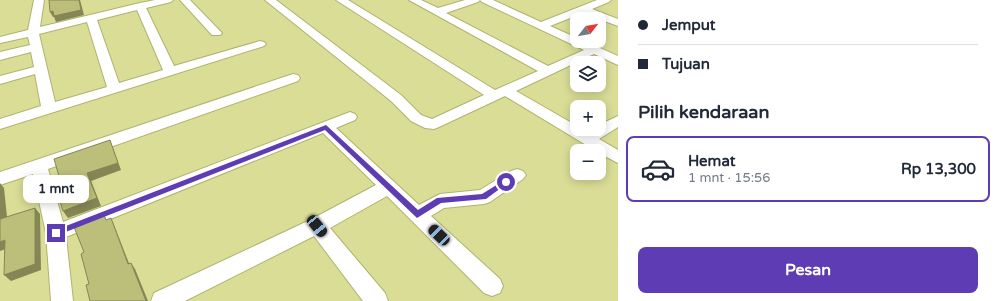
<!DOCTYPE html>
<html lang="id">
<head>
<meta charset="utf-8">
<style>
  :root { --surface:#fff; --page:#f2f2f3; --text:#1f2937; --muted:#747a83; --line:#e0e1e3; --accent:#5e3cb4 }
  body { margin:0; font-family:"Varela Round",sans-serif; background:var(--page); color:var(--text); height:100vh; display:flex; flex-direction:column; font-size:15px; white-space:nowrap }
  * { box-sizing:border-box; margin:0 }
  p { font-size:13px; color:var(--muted) }
  .icon { flex:none; width:22px; height:22px; fill:none; stroke:currentColor; stroke-width:2; stroke-linecap:round; stroke-linejoin:round }
  .map { position:relative; flex:1; overflow:hidden }
  .drawer { display:flex; flex-direction:column; background:var(--surface); width:380px }
  .drawer>* { flex:none }
  .guide { display:grid; align-content:center; height:88px; padding:0 20px; background:var(--surface) }
  .needle { width:26px; rotate:59deg }
  .fabs { position:absolute; left:570px; top:12px; display:grid; gap:8px }
  .fabs a { display:grid; place-items:center; width:36px; height:36px; border-radius:8px; background:var(--surface); box-shadow:0 2px 10px #0003; font-size:20px }
  .end { position:absolute; width:18px; height:18px; margin:-9px; border:5px solid #5e3cb4; background:#fff; box-shadow:0 0 0 2px #fff }
  .from { border-radius:50% }
  .bubble { position:absolute; height:28px; border-radius:8px; background:var(--surface); box-shadow:0 2px 10px #0003; font-size:13px; font-weight:700; line-height:28px; text-align:center }
  .car { position:absolute; width:12px; height:24px; margin:-12px -6px; border-radius:5px; box-shadow:0 0 3px 1px #0007; background:linear-gradient(#222 24%,#8ab4d8 0 40%,#222 0 76%,#8ab4d8 0 86%,#222 0) }
  .guide b { display:flex; align-items:center; gap:14px; height:38px; font-size:15px }
  .guide b+b { border-top:1px solid var(--line) }
  .guide i { width:10px; height:10px; background:var(--text) }
  ul { padding:0; list-style:none }
  li { display:flex; align-items:center; gap:12px; height:66px; margin:0 8px 6px; padding:0 12px; border:2px solid var(--line); border-radius:8px }
  li div { flex:1 }
  li b { display:block; font-size:15px }
  li em { font-style:normal; font-weight:700 }
  li.current { border-color:var(--accent) }
  li>.icon { width:36px; height:36px; stroke-width:1.5 }
  h2 { padding:0 20px; font-size:18px; line-height:48px }
  .cta { display:flex; gap:8px; margin-top:auto; padding:8px 20px }
  .cta a { flex:1; height:46px; border-radius:8px; background:var(--accent); color:#fff; font-size:16px; font-weight:700; line-height:46px; text-align:center }
  main { display:flex; flex:1; min-height:0 }
  .map>svg:first-child { display:block }
</style>
</head>
<body>
<main>
<div class="map">
<svg width="618" height="301" viewBox="0 0 618 301">
  <rect width="100%" height="100%" fill="#d9dd96"/>
  <g fill="none" stroke-linecap="round" stroke-linejoin="round">
    <defs>
      <g id="minor">
        <path d="M 34,0 L 44,0 L 40,27 L 140,3 L 155,0 L 173,0 L 171,2 L 146,8 L 174,66 L 260,41 L 264,42 L 266,44 L 264,46 L 0,129 L 0,119 L 41,106 L 35,74 L 0,84 L 0,76 L 34,67 L 31,52 L 0,60 L 0,52 L 30,45 L 28,37 L 0,43 L 0,37 L 28,30 ZM 137,10 L 163,70 L 119,83 L 97,20 ZM 87,22 L 107,87 L 55,102 L 39,34 Z"/>
        <polygon points="180,0 190,0 220,31 222,33 220,35 212,35"/>
        <polygon points="265,0 276,0 401,95 421,115 432,119 484,95 336,0 348,0 495,90 538,71 409,0 421,0 438,8 465,0 480,0 478,2 446,13 548,66 584,50 482,2 480,0 493,0 541,22 597,0 611,0 609,2 592,9 618,19 618,26 583,13 550,26 577,38 577,41 584,41 618,56 618,65 594,54 516,91 577,126 577,129 582,129 587,132 593,129 599,129 599,125 618,116 618,127 599,139 618,150 618,163 599,153 599,151 596,151 505,96 439,127 434,129 425,128 411,121 391,101"/>
        <polygon points="293,74 298,75 300,78 298,81 48,169 63,222 350,112 355,114 357,117 355,120 336,128 419,205 440,194 480,190 511,171 517,169 523,171 526,175 523,179 490,202 484,204 444,208 431,216 500,279 503,286 500,293 492,296 484,293 387,196 330,228 385,293 388,301 363,301 314,236 185,301 151,301 154,293 310,220 376,185 323,133 66,237 73,301 51,301 46,233 33,174 0,185 0,172"/>
      </g>
    </defs>
    <use href="#minor" stroke="#b0b36d" stroke-width="2"/>
    <use href="#minor" fill="#fff" fill-rule="evenodd"/>
  </g>
  <g fill="#848655">
    <polygon points="79,0 80,0 84,15 56,22 54,17 53,17 50,12 53,11"/>
    <polygon points="110,140 121,170 91,181 101,206 68,218 63,211 87,173"/>
    <polygon points="0,183 4,188 7,217 0,220"/>
    <polygon points="35,208 40,214 41,270 11,281 4,275"/>
    <polygon points="111,218 114,225 132,271 128,264"/>
    <polygon points="5,240 11,247 0,251 0,242"/>
    <polygon points="131,263 135,269 148,301 146,301"/>
  </g>
  <g fill="#bcbf79" stroke="#848655">
    <polygon points="49,0 79,0 81,10 54,16 53,11 50,12"/>
    <polygon points="110,140 118,163 87,173 97,198 63,211 57,192 63,190 54,159"/>
    <polygon points="35,208 35,264 4,275 5,240 0,242 0,219"/>
    <polygon points="104,215 106,220 111,218 128,264 131,263 146,301 90,301 86,285 89,284 81,254 84,252 74,227"/>
  </g>
  <polygon fill="#5e3cb4" points="326,125 418,210 437,198 482,194 503,181 508,181 509,182 486,199 441,203 417,218 325,130 58,235 53,235 52,233 53,231"/>
</svg>
<div class="fabs">
<a><svg class="needle" viewBox="-14 -14 28 28"><path d="M0-13l5 13h-10z" fill="#e53935"/><path d="M0 13l5-13h-10z" fill="#747a83"/></svg></a>
<a><svg class="icon" aria-label="layers" viewBox="0 0 24 24"><path d="M12 4l9 5-9 5-9-5zM3 14l9 5 9-5"/></svg></a>
<a>+</a>
<a>−</a>
</div>
<i class="end from" style="left:506px;top:182px"></i>
<i class="end" style="left:56px;top:233px"></i>
<div class="bubble" style="left:23px;top:175px;width:66px">1 mnt</div>
<i class="car" style="left:317px;top:226px;rotate:141deg"></i>
<i class="car" style="left:439px;top:235px;rotate:314deg"></i>
</div>
<section class="drawer">
<div class="guide">
<b><i class="from"></i>Jemput</b>
<b><i></i>Tujuan</b>
</div>
<h2>Pilih kendaraan</h2>
<ul>
<li class="current"><svg class="icon" aria-label="car" viewBox="0 0 24 24"><path d="M5 17H2v-5l4-1 3-4h7l3 4 3 1v5h-3M9 17h6M6 11h13"/><circle cx="7" cy="17" r="2"/><circle cx="17" cy="17" r="2"/></svg><div><b>Hemat</b><p>1 mnt · 15:56</p></div><em>Rp 13,300</em></li>
</ul>
<div class="cta"><a>Pesan</a></div>
</section>
</main>
</body>
</html>
